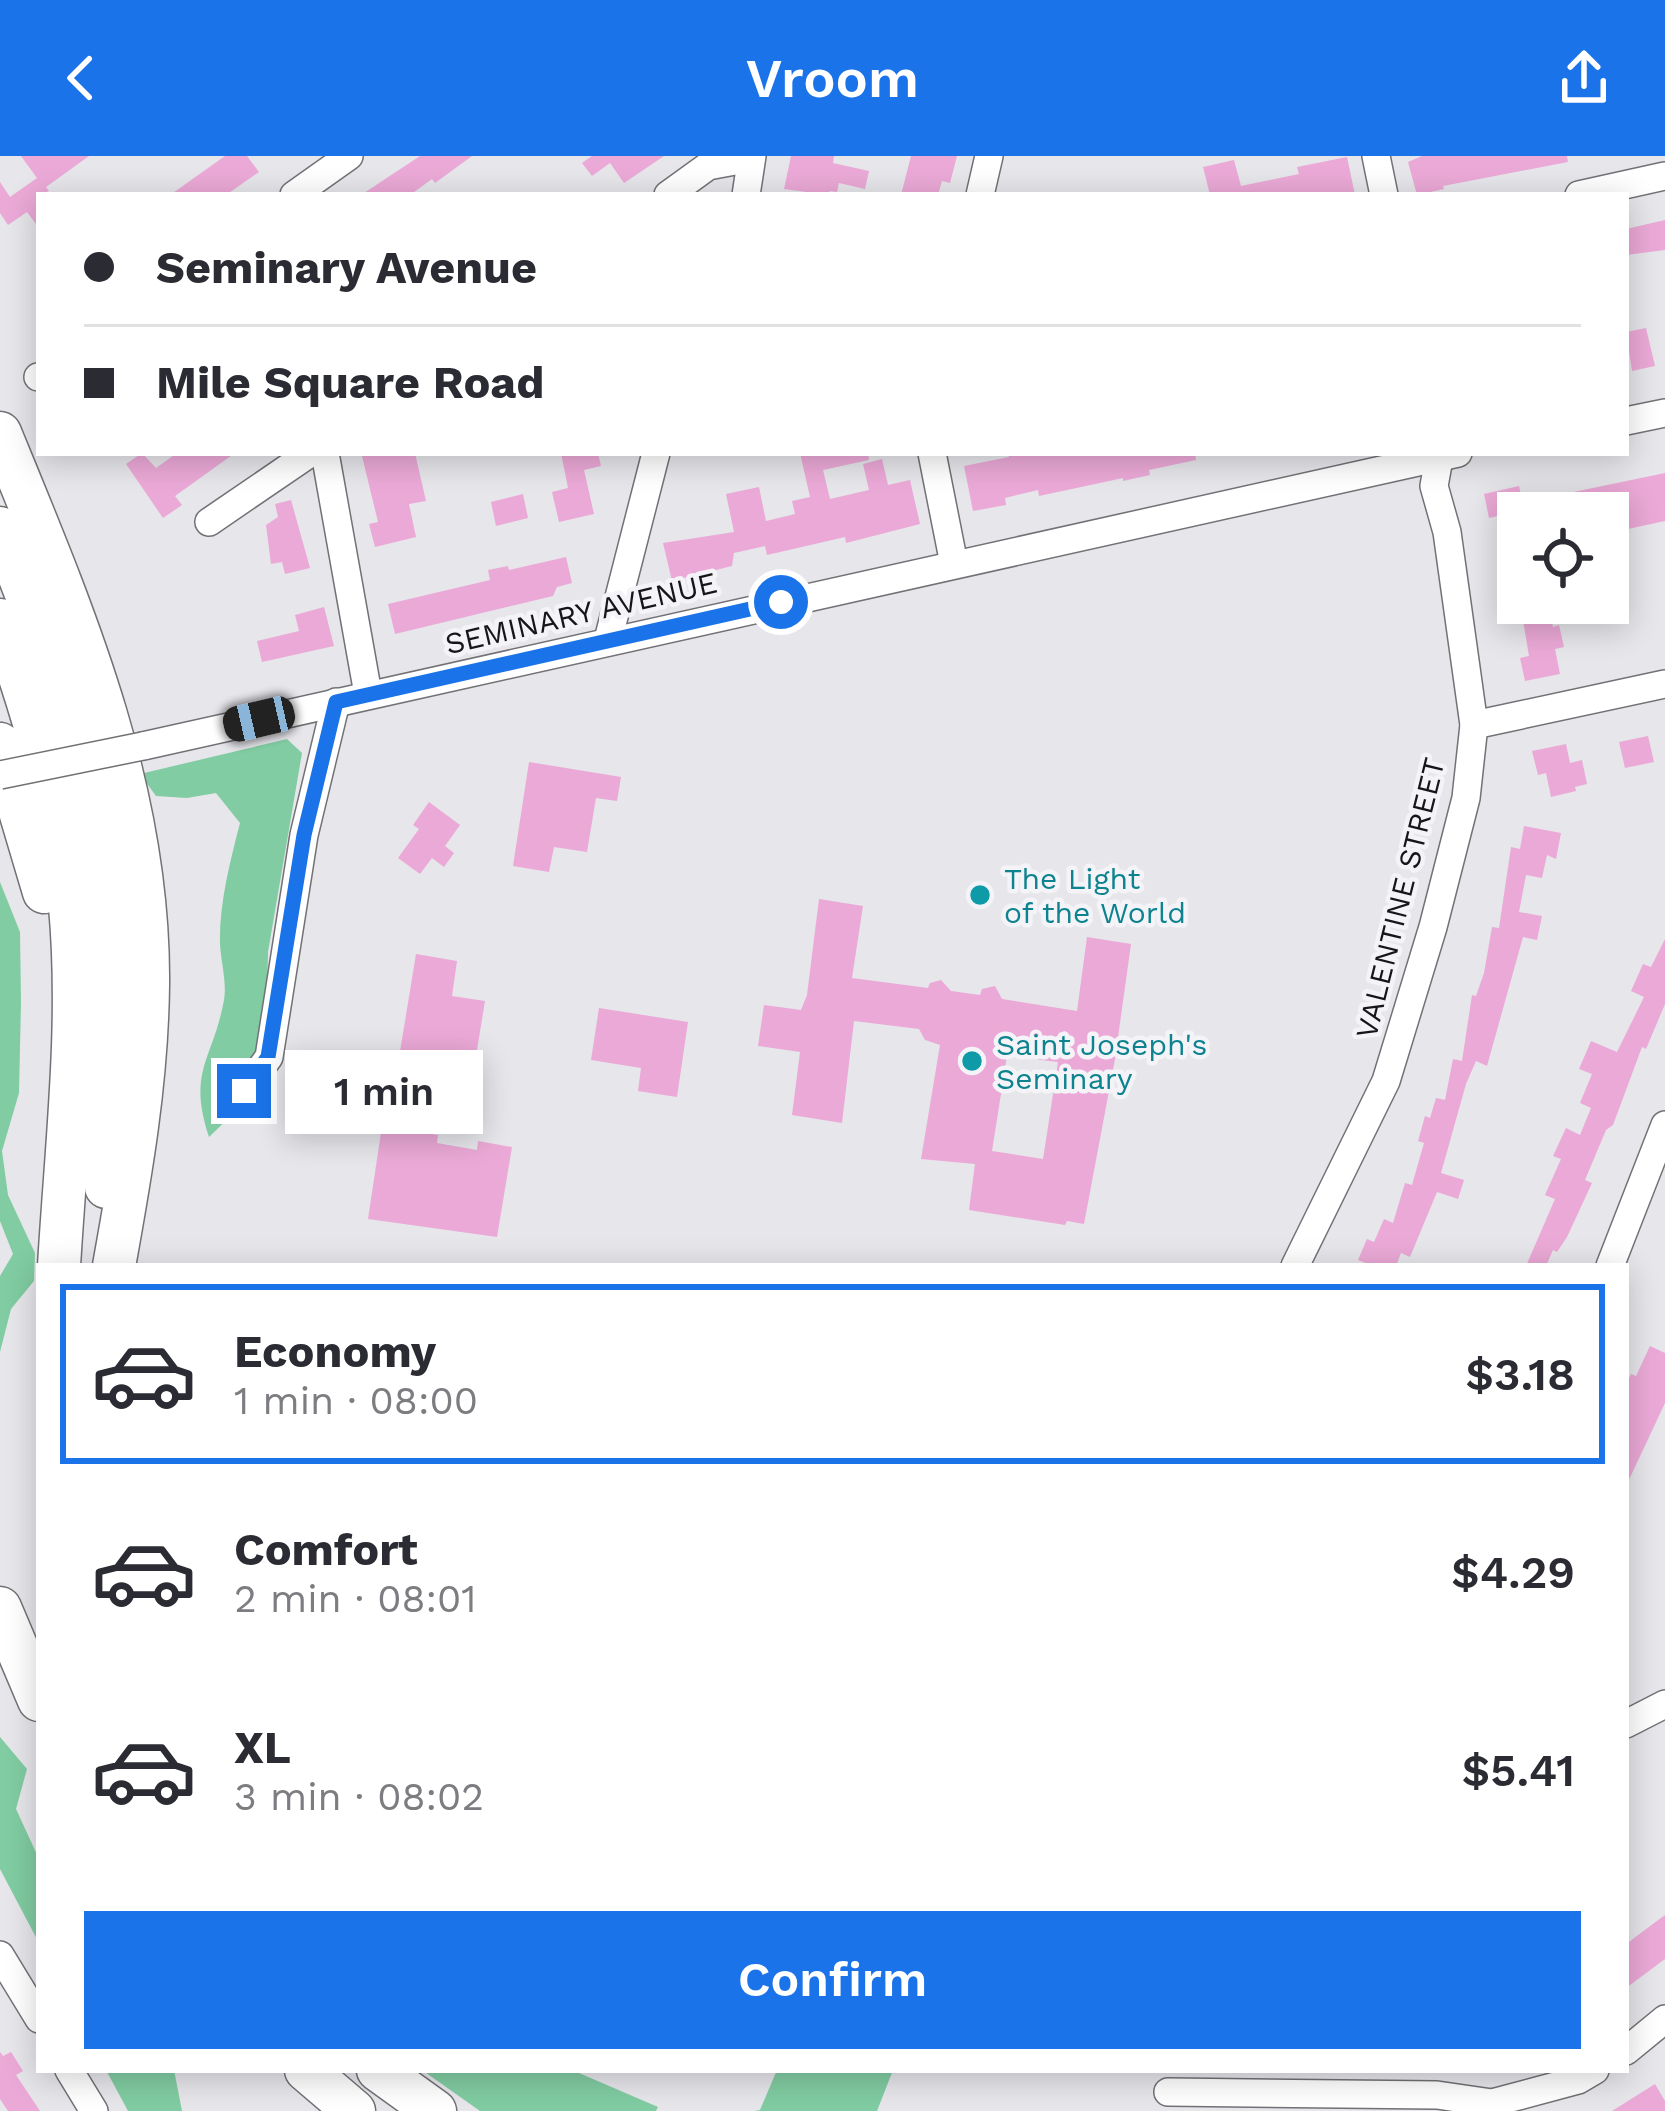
<!DOCTYPE html>
<html lang="en">
<head>
<meta charset="utf-8">
<style>
  :root { --surface:#fff; --page:#f2f2f3; --text:#2b2b33; --muted:#7c7c81; --line:#e1e1e2; --accent:#1a73e8 }
  body { margin:0; font-family:"Work Sans",sans-serif; background:var(--page); color:var(--text); height:100vh; display:flex; flex-direction:column; font-size:45px; white-space:nowrap }
  * { box-sizing:border-box; margin:0 }
  p { font-size:39px; color:var(--muted) }
  .icon { flex:none; width:66px; height:66px; fill:none; stroke:currentColor; stroke-width:2; stroke-linecap:round; stroke-linejoin:round }
  .map { position:relative; flex:1; overflow:hidden }
  .side { position:absolute; left:36px; top:1107px; width:1593px; height:810px; display:flex; flex-direction:column; background:var(--surface); border-radius:0px; box-shadow:0 6px 30px #0003 }
  .side>* { flex:none }
  .banner { position:absolute; left:36px; top:36px; width:1593px; height:264px; border-radius:0px; box-shadow:0 6px 30px #0003; display:grid; align-content:center; height:264px; padding:0 48px; background:var(--surface) }
  .buttons { position:absolute; left:1497px; top:336px; display:grid; gap:24px }
  .buttons a { display:grid; place-items:center; width:132px; height:132px; border-radius:0px; background:var(--surface); box-shadow:0 6px 30px #0003; font-size:60px }
  .end { position:absolute; width:54px; height:54px; margin:-27px; border:15px solid #1a73e8; background:#fff; box-shadow:0 0 0 6px #fff }
  .from { border-radius:50% }
  .bubble { position:absolute; height:84px; border-radius:0px; background:var(--surface); box-shadow:0 6px 30px #0003; font-size:39px; font-weight:600; line-height:84px; text-align:center }
  .car { position:absolute; width:36px; height:72px; margin:-36px -18px; border-radius:15px; box-shadow:0 0 9px 3px #0007; background:linear-gradient(#222 24%,#8ab4d8 0 40%,#222 0 76%,#8ab4d8 0 86%,#222 0) }
  .banner b { display:flex; align-items:center; gap:42px; height:114px; font-size:45px }
  .banner b+b { border-top:3px solid var(--line) }
  .banner i { width:30px; height:30px; background:var(--text) }
  ul { padding:21px 0 0; list-style:none }
  li { display:flex; align-items:center; gap:36px; height:180px; margin:0 24px 18px; padding:0 24px; border:6px solid transparent; border-radius:0px }
  li div { flex:1 }
  li b { display:block; font-size:45px }
  li em { font-style:normal; font-weight:600 }
  li.on { border-color:var(--accent) }
  li>.icon { width:108px; height:108px; stroke-width:1.5 }
  .action { display:flex; gap:24px; margin-top:auto; padding:24px 48px }
  .action a { flex:1; height:138px; border-radius:0px; background:var(--accent); color:#fff; font-size:48px; font-weight:600; line-height:138px; text-align:center }
  header { display:flex; justify-content:space-between; align-items:center; height:156px; padding:0 48px; background:var(--accent); color:#fff; font-size:54px; font-weight:600 }
  .map>svg:first-child { display:block }
</style>
</head>
<body>
<header><svg class="icon" aria-label="back" viewBox="0 0 24 24"><path d="M15 5l-7 7 7 7"/></svg>Vroom<svg class="icon" aria-label="share" viewBox="0 0 24 24"><path d="M12 15V3M7 8l5-5 5 5M5 13v7h14v-7"/></svg></header>
<div class="map">
<svg width="1665" height="1955" viewBox="0 0 1665 1955">
  <rect width="100%" height="100%" fill="#e6e6eb"/>
  <g fill="#81cca2">
    <path d="M 287,583 L 302,597 L 268,796 L 266,876 L 242,919 L 236,955 L 209,981 C 187,915 213,904 224,844 C 227,827 221,806 220,788 C 219,748 230,706 240,667 L 216,637 L 187,642 L 156,640 L 140,618 Z"/>
    <polygon points="0,726 20,776 21,846 19,937 2,995 8,1039 35,1097 34,1125 11,1153 0,1196 0,1120 13,1098 0,1065"/>
    <polygon points="0,1581 27,1613 16,1653 39,1703 39,1787 0,1713"/>
    <polygon points="106,1914 174,1914 182,1955 128,1955"/>
    <polygon points="422,1914 572,1914 658,1951 656,1955 480,1955"/>
    <polygon points="777,1914 893,1914 877,1955 755,1955 760,1954"/>
  </g>
  <g fill="#eba9d7" fill-rule="evenodd">
    <polygon points="21,0 89,0 46,31 49,35 39,39 39,72 27,56 8,69 0,57 0,26 10,41 37,22"/>
    <polygon points="225,0 247,0 259,16 226,39 170,39"/>
    <polygon points="420,0 472,0 435,27 432,23 410,39 361,39"/>
    <polygon points="592,0 664,0 624,27 610,7 592,20 582,7"/>
    <polygon points="791,0 834,0 833,7 869,15 865,33 839,27 837,36 830,35 829,39 784,33"/>
    <polygon points="911,0 957,0 950,27 942,25 938,39 901,39"/>
    <polygon points="1422,0 1567,0 1568,6 1443,30 1444,33 1417,39 1408,6"/>
    <polygon points="1347,1 1355,39 1210,39 1203,11 1234,4 1241,30 1299,18 1297,11"/>
    <polygon points="1665,64 1665,94 1626,99 1626,73"/>
    <polygon points="1646,172 1655,210 1632,215 1626,176"/>
    <polygon points="142,297 156,312 177,297 235,297 175,340 182,349 163,362 126,308"/>
    <polygon points="372,297 415,297 426,345 409,348 416,381 375,391 369,368 378,366 362,300"/>
    <polygon points="561,297 598,297 601,310 584,314 594,358 559,366 552,336 568,332"/>
    <polygon points="800,297 868,297 869,304 823,314 830,343 869,334 863,308 882,303 888,329 910,324 920,368 846,387 845,381 767,399 765,390 734,397 732,410 672,425 663,387 734,376 726,338 759,331 766,365 795,358 792,345 810,341"/>
    <polygon points="1008,297 1195,297 1196,304 1149,314 1150,319 1123,325 1123,322 1039,340 1038,334 1005,342 1006,349 973,355 964,310 1009,301"/>
    <polygon points="1665,317 1665,365 1614,376 1610,357 1563,357 1559,339"/>
    <polygon points="1519,330 1525,357 1518,357 1518,418 1512,419 1498,360 1489,362 1484,338"/>
    <polygon points="523,338 528,362 496,370 491,346"/>
    <polygon points="291,344 310,412 285,418 282,406 271,408 266,369 278,361 275,348"/>
    <polygon points="566,401 572,427 557,431 553,440 395,478 388,448 490,424 488,414 508,410 509,414"/>
    <polygon points="1520,447 1548,447 1553,471 1559,469 1564,491 1555,493 1560,518 1525,525 1520,502 1529,500"/>
    <polygon points="324,451 334,490 262,506 257,485 299,475 295,459"/>
    <polygon points="1648,580 1654,606 1625,612 1619,586"/>
    <polygon points="1566,588 1570,607 1582,604 1587,628 1575,631 1576,635 1551,641 1546,617 1538,619 1532,595"/>
    <polygon points="529,606 621,621 617,645 596,642 587,696 554,691 549,716 513,710"/>
    <polygon points="429,646 460,669 445,690 454,697 444,711 432,702 420,718 398,702 419,673 413,669"/>
    <polygon points="1524,670 1561,677 1556,703 1547,699 1542,722 1526,719 1519,756 1542,760 1537,784 1523,781 1487,910 1476,905 1466,928 1441,1017 1464,1024 1458,1043 1437,1036 1410,1101 1401,1097 1396,1110 1373,1110 1358,1104 1367,1083 1374,1086 1384,1063 1393,1067 1405,1027 1412,1029 1424,987 1418,985 1425,960 1430,962 1436,942 1445,944 1453,903 1462,905 1472,839 1476,840 1484,817 1492,771 1499,772 1511,691 1520,693"/>
    <path d="M 819,743 L 863,750 L 852,822 L 928,832 L 930,827 L 941,824 L 951,835 L 980,839 L 982,833 L 995,830 L 1002,843 L 1077,855 L 1087,781 L 1131,788 L 1115,903 L 1084,1068 L 1067,1065 L 1065,1069 L 969,1054 L 975,1008 L 921,1003 L 940,889 L 925,884 L 919,873 L 854,865 L 842,967 L 792,959 L 800,896 L 758,890 L 764,849 L 801,854 L 807,839 ZM 1007,900 L 1058,906 L 1043,1003 L 992,995 Z"/>
    <polygon points="1665,783 1665,848 1646,893 1642,891 1613,969 1606,974 1585,1024 1592,1027 1567,1081 1557,1096 1553,1094 1546,1110 1526,1110 1555,1043 1545,1039 1561,1003 1553,1000 1566,972 1580,979 1591,952 1580,947 1592,918 1579,913 1591,885 1617,896 1644,841 1631,835 1643,808 1651,811"/>
    <polygon points="416,798 457,805 452,840 485,845 475,906 421,897 416,929 395,926"/>
    <polygon points="599,852 688,866 677,941 638,935 641,912 591,904"/>
    <polygon points="382,970 438,979 437,987 477,994 478,985 512,991 497,1081 368,1063"/>
    <polygon points="1650,1190 1665,1197 1665,1247 1626,1330 1626,1229 1631,1218 1636,1220"/>
    <polygon points="1665,1759 1665,1803 1626,1832 1626,1788"/>
    <polygon points="0,1896 3,1900 11,1896 23,1915 16,1919 40,1955 8,1955 0,1943"/>
    <polygon points="1655,1928 1665,1945 1665,1955 1612,1955"/>
  </g>
  <g fill="none" stroke-linecap="round" stroke-linejoin="round">
    <defs>
      <g id="minor">
        <polyline points="1376,0 1384,39"/>
        <polyline points="294,39 349,0"/>
        <polyline points="668,39 708,10 751,2"/>
        <polyline points="746,39 752,0"/>
        <polyline points="980,39 989,0"/>
        <polyline points="1579,39 1665,20"/>
        <polyline points="38,221 39,221"/>
        <polyline points="1626,265 1665,257"/>
        <polyline points="325,297 368,538"/>
        <polyline points="932,297 954,408"/>
        <polyline points="209,366 310,297"/>
        <polyline points="608,484 656,297"/>
        <polyline points="1474,569 1665,528"/>
        <polyline points="143,590 1458,297"/>
        <polyline points="244,935 269,901 304,679 336,546"/>
        <polyline points="1295,1110 1386,925 1433,771 1466,642 1474,569 1447,376 1434,330 1440,297"/>
        <polyline points="1610,1110 1665,969"/>
        <polyline points="1626,1568 1665,1548"/>
        <polyline points="0,1799 39,1863"/>
        <polyline points="1626,1895 1665,1863"/>
        <polyline points="69,1914 94,1955"/>
        <polyline points="1168,1936 1437,1939 1492,1947 1578,1924 1595,1914"/>
      </g>
      <g id="highway">
        <path d="M 0,277 C 73,455 150,633 148,829 C 147,925 131,1016 114,1110"/>
        <path d="M 0,372 C 54,504 100,633 111,775 C 117,861 109,946 106,1031"/>
        <path d="M 0,464 C 34,557 61,651 70,750 C 81,869 66,991 59,1110"/>
        <polyline points="0,588 44,736"/>
        <polyline points="0,1452 39,1544"/>
        <polyline points="306,1914 354,1955"/>
        <polyline points="378,1914 435,1955"/>
      </g>
    </defs>
    <use href="#minor" stroke="#727276" stroke-width="30"/>
    <use href="#highway" stroke="#727276" stroke-width="45"/>
    <use href="#minor" stroke="#fff" stroke-width="27"/>
    <use href="#highway" stroke="#fff" stroke-width="42"/>
    <defs>
      <polyline id="minor-bridge" points="0,619 143,590"/>
    </defs>
    <use href="#minor-bridge" stroke="#727276" stroke-width="30" stroke-linecap="butt"/>
    <use href="#minor-bridge" stroke="#fff" stroke-width="27"/>
  </g>
  <g fill="none" stroke-linecap="round" stroke-linejoin="round">
    <polyline stroke="#1a73e8" stroke-width="15" points="244,935 268,901 304,679 336,546 781,446"/>
  </g>
  <g fill="#0f9aa8" stroke="#f4f4f8" stroke-width="4.5">
    <circle cx="980" cy="739" r="12"/>
    <circle cx="972" cy="905" r="12"/>
  </g>
  <g text-anchor="middle" dominant-baseline="central" stroke-width="9" stroke-linejoin="round" paint-order="stroke">
    <g font-size="30" fill="#161618" stroke="#f4f4f8">
      <text transform="translate(581 457) rotate(-13)">SEMINARY AVENUE</text>
      <text transform="translate(1400 742) rotate(-76)">VALENTINE STREET</text>
    </g>
    <g font-size="30" fill="#0d838f" stroke="#f4f4f8" text-anchor="start">
      <text x="1004" y="722">The Light<tspan x="1004" dy="34">of the World</tspan></text>
      <text x="996" y="888">Saint Joseph's<tspan x="996" dy="34">Seminary</tspan></text>
    </g>
  </g>
</svg>
<div class="buttons">
<a><svg class="icon" aria-label="locate" viewBox="0 0 24 24"><circle cx="12" cy="12" r="6"/><path d="M12 2v4M12 18v4M2 12h4M18 12h4"/></svg></a>
</div>
<i class="end from" style="left:781px;top:446px"></i>
<i class="end" style="left:244px;top:935px"></i>
<div class="bubble" style="left:285px;top:894px;width:198px">1 min</div>
<i class="car" style="left:259px;top:563px;rotate:257deg"></i>
<div class="banner">
<b><i class="from"></i>Seminary Avenue</b>
<b><i></i>Mile Square Road</b>
</div>
<section class="side">
<ul>
<li class="on"><svg class="icon" aria-label="car" viewBox="0 0 24 24"><path d="M5 17H2v-5l4-1 3-4h7l3 4 3 1v5h-3M9 17h6M6 11h13"/><circle cx="7" cy="17" r="2"/><circle cx="17" cy="17" r="2"/></svg><div><b>Economy</b><p>1 min · 08:00</p></div><em>$3.18</em></li>
<li><svg class="icon" aria-label="car" viewBox="0 0 24 24"><path d="M5 17H2v-5l4-1 3-4h7l3 4 3 1v5h-3M9 17h6M6 11h13"/><circle cx="7" cy="17" r="2"/><circle cx="17" cy="17" r="2"/></svg><div><b>Comfort</b><p>2 min · 08:01</p></div><em>$4.29</em></li>
<li><svg class="icon" aria-label="car" viewBox="0 0 24 24"><path d="M5 17H2v-5l4-1 3-4h7l3 4 3 1v5h-3M9 17h6M6 11h13"/><circle cx="7" cy="17" r="2"/><circle cx="17" cy="17" r="2"/></svg><div><b>XL</b><p>3 min · 08:02</p></div><em>$5.41</em></li>
</ul>
<div class="action"><a>Confirm</a></div>
</section>
</div>
</body>
</html>
